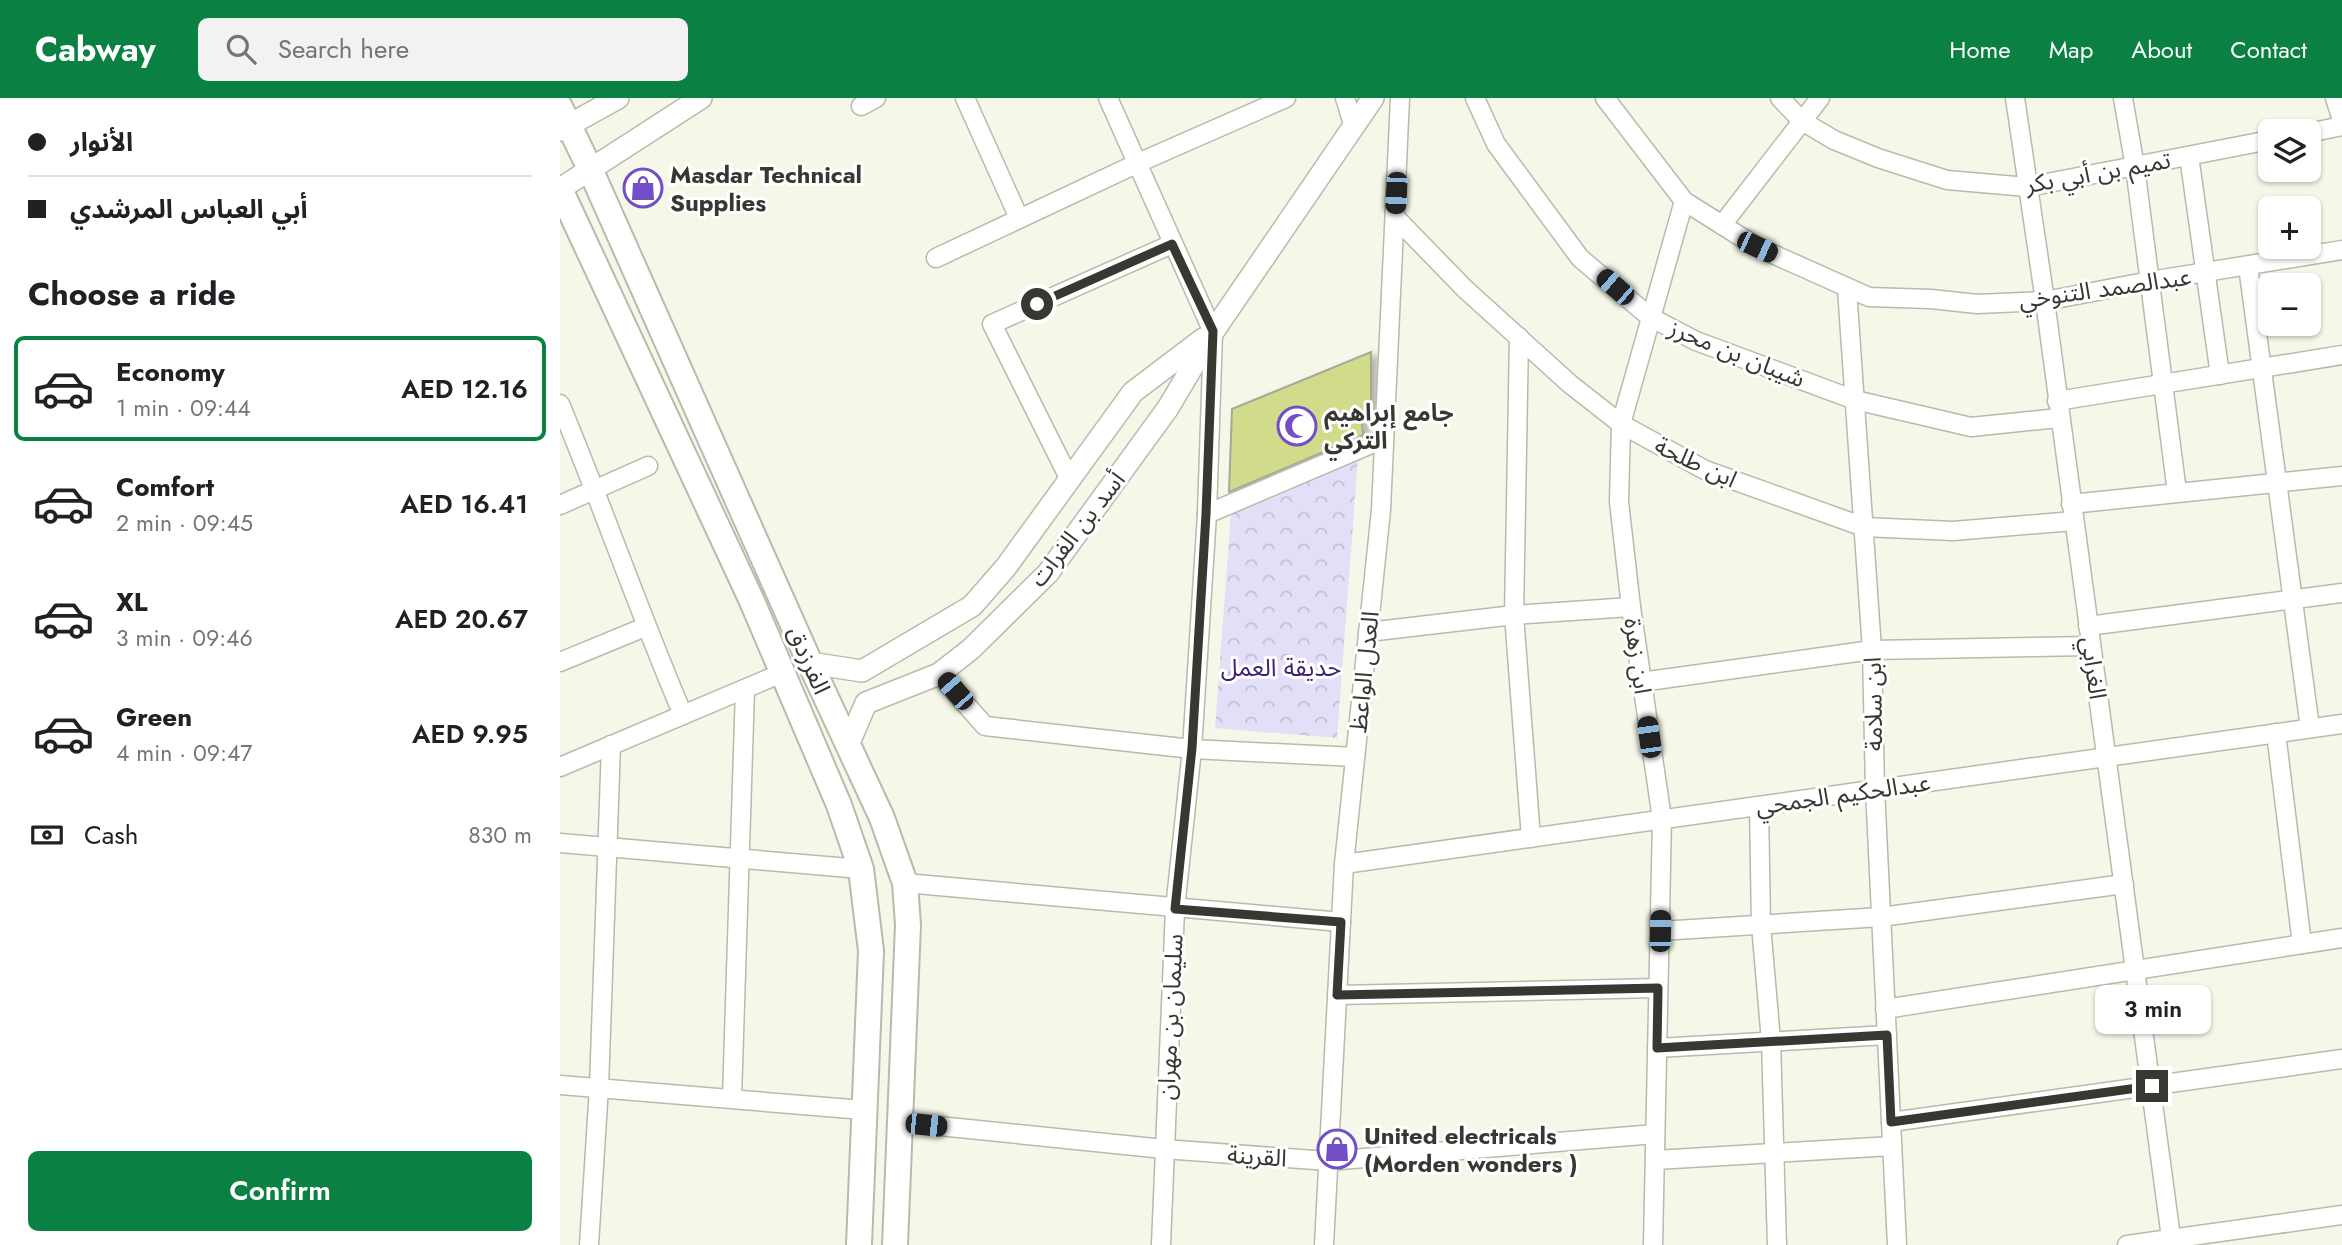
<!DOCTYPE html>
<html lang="en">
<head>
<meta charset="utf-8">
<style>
  :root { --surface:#fff; --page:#f2f2f2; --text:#202124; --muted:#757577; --line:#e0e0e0; --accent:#0b8043 }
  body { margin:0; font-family:Jost,"Noto Sans Arabic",sans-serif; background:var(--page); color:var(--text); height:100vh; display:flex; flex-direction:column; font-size:26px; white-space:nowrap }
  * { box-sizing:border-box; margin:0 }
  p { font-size:23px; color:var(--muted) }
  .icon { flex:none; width:38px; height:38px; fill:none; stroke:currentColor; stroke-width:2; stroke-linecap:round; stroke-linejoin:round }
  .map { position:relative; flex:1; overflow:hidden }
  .drawer { display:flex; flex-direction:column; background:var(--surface); width:560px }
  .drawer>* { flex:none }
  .guide { display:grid; align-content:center; height:154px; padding:0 28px; background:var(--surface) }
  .fabs { position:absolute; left:1698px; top:21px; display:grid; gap:14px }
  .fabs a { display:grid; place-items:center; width:63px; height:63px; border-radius:10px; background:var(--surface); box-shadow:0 2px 5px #0004; font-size:35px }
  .end { position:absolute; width:32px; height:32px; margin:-16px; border:9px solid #373832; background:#fff; box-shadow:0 0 0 4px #fff }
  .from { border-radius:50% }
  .bubble { position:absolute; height:49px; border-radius:10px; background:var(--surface); box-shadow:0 2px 5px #0004; font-size:23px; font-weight:600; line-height:49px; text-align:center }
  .car { position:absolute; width:21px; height:42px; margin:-21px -10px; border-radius:9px; box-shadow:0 0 5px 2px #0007; background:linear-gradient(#222 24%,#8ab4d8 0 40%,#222 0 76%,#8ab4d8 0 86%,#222 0) }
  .guide b { display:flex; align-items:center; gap:24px; height:66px; font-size:26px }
  .guide b+b { border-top:2px solid var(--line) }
  .guide i { width:18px; height:18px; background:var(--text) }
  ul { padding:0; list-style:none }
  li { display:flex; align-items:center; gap:21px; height:105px; margin:0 14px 10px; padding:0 14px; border:4px solid transparent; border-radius:10px }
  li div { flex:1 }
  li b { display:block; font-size:26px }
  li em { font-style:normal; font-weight:600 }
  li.current { border-color:var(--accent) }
  li>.icon { width:63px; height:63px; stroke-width:1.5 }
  h2 { padding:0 28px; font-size:32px; line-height:84px }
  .pay { display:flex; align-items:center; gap:18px; height:77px; padding:0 28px; font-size:26px }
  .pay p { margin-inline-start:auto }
  .action { display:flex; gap:14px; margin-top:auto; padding:14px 28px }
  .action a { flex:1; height:80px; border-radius:10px; background:var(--accent); color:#fff; font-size:28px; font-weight:600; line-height:80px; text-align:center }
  header { display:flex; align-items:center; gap:42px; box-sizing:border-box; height:98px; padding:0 35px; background:var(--accent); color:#fff }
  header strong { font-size:33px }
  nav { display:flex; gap:38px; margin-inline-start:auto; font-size:24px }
  .search { width:490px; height:63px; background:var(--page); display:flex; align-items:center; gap:18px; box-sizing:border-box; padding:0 24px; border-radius:10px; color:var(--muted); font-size:26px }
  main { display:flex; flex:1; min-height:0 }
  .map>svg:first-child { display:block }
</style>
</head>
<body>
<header>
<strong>Cabway</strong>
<div class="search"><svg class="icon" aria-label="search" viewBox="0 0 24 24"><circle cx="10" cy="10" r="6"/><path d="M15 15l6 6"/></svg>Search here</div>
<nav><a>Home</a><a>Map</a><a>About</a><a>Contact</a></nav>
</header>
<main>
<section class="drawer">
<div class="guide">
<b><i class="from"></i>الأنوار</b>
<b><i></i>أبي العباس المرشدي</b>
</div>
<h2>Choose a ride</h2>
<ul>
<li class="current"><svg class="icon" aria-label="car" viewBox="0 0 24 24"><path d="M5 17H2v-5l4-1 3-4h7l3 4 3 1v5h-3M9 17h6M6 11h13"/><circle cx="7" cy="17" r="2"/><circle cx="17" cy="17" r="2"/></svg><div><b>Economy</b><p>1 min · 09:44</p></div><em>AED 12.16</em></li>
<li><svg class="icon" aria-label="car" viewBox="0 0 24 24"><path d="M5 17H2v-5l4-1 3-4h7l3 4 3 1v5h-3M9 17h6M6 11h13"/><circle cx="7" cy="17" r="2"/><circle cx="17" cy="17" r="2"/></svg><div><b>Comfort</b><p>2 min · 09:45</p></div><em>AED 16.41</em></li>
<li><svg class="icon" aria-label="car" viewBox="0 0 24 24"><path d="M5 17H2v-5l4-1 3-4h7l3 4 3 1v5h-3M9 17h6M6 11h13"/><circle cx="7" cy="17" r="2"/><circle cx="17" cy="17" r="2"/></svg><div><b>XL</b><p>3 min · 09:46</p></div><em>AED 20.67</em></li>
<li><svg class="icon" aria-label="car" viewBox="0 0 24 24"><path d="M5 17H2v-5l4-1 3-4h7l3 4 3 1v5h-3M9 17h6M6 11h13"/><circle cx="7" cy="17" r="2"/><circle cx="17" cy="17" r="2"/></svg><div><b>Green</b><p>4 min · 09:47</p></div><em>AED 9.95</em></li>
</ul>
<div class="pay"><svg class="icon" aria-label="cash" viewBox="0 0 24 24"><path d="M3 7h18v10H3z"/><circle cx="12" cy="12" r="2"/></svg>Cash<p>830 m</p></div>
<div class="action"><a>Confirm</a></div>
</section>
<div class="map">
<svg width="1782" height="1147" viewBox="0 0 1782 1147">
  <defs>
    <pattern id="forest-crowns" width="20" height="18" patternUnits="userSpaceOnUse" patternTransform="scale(1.75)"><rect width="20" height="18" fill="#e3dff8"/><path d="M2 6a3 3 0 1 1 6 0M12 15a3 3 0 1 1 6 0" fill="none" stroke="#c3c0d5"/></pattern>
    <filter id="shadow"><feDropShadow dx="6" dy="3.5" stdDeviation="3.5" flood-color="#0004"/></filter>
  </defs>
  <rect width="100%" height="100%" fill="#f5f7e8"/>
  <polygon fill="url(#forest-crowns)" points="798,359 777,640 655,630 671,415"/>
  <polygon fill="#d1db8a" stroke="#a6a89a" stroke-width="2" filter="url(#shadow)" points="811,254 811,312 801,313 803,337 669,394 672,311"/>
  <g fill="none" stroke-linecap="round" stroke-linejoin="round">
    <defs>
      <g id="minor">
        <polyline points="405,0 459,120"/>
        <polyline points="548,0 653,234 647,416 632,651 615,811 601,1147"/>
        <polyline points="785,0 794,29"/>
        <polyline points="915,0 936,46 1020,160 1090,219 1136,243 1295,302 1411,329 1499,320"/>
        <polyline points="1045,0 1124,103 1197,149 1309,199 1371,201 1417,206 1485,203 1590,183 1782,152"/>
        <polyline points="1220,0 1242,23 1274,42 1318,60 1387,82 1467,89 1710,42"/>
        <polyline points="1455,0 1485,203 1612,1147"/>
        <polyline points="1563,0 1575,69 1617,394"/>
        <polyline points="1775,0 1782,22"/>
        <polyline points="301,8 316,0"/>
        <polyline points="1748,35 1782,28"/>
        <polyline points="1629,58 1660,277"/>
        <polyline points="835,119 905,191 1010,286 1061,326 1145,372 1304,429 1393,433 1514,423"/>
        <polyline points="1162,127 1260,0"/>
        <polyline points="376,160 578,65 726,0"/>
        <polyline points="1688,168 1750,630"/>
        <polyline points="1287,191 1312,552 1315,691 1337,1147"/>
        <polyline points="959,239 954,517 971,740"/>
        <polyline points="1497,303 1782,257"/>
        <path d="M 0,306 C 43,409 79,514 123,617"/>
        <polyline points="510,382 432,226 612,146"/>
        <polyline points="1511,406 1782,378"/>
        <polyline points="0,407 88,368"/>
        <polyline points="647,416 823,341"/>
        <polyline points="1528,528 1782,495"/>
        <polyline points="808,534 954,517 1071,509"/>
        <polyline points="0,564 85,529"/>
        <polyline points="379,576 425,628 632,651 795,659"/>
        <polyline points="1081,584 1312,552 1531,548"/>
        <polyline points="1716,635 1742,846"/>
        <polyline points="0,669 222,575"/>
        <polyline points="1199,708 1201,827 1211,943 1217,1147"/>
        <polyline points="0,745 301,771"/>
        <polyline points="784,766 1782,626"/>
        <polyline points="345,785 781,824"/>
        <polyline points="1100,833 1321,819 1564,786"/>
        <polyline points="777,897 1098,890"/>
        <polyline points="1325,911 1782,840"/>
        <polyline points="1097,950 1327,937"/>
        <polyline points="0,987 303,1012"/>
        <polyline points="172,1000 185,591"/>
        <polyline points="340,1024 604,1051 768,1063 1095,1036"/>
        <polyline points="1331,1024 1782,961"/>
        <polyline points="1095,1062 1332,1048"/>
        <polyline points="29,1147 39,989 51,647"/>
        <polyline points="764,1147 784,766 821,412 840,0"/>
        <polyline points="1093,1147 1102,721 1071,509 1059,404 1061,326 1124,103"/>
        <polyline points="1567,1147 1782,1117"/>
      </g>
      <g id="tertiary">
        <polyline points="0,32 58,0"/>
        <polyline points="0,91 141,0"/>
        <polyline points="250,565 302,573 412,508 446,469 573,294 643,241"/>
        <polyline points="288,647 306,605 379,576 411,551 488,475 608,310 653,234 813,0"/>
      </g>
      <g id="secondary">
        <polyline points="0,9 31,73 250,565 322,720 345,785 348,827 335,1147"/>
        <polyline points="0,91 191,501 279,707 301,771 311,853 299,1147"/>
      </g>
    </defs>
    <use href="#minor" stroke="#b8baac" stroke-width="21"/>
    <use href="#tertiary" stroke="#b8baac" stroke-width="24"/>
    <use href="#secondary" stroke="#b8baac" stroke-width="28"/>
    <use href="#minor" stroke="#fff" stroke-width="18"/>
    <use href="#tertiary" stroke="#fff" stroke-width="21"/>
    <use href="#secondary" stroke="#fff" stroke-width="24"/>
  </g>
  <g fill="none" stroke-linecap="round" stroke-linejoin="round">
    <polyline stroke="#373832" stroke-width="9" points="477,206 612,146 653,233 646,416 632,650 615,811 781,824 777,897 1098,890 1097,950 1327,937 1331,1024 1592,988"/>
  </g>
  <defs>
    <symbol id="shop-ring" viewBox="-11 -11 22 22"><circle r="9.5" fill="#fff" stroke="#724ec7" stroke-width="1.5"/><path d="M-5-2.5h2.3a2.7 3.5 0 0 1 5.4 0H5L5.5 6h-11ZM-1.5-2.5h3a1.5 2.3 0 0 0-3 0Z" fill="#724ec7"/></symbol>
    <symbol id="mosque-ring" viewBox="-11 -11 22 22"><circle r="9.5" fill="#fff" stroke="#724ec7" stroke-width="1.5"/><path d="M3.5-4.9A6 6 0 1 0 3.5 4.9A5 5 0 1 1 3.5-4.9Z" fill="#724ec7"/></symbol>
  </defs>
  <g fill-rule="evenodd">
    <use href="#shop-ring" x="61" y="68" width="44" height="44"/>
    <use href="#mosque-ring" x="715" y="306" width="44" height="44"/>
    <use href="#shop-ring" x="755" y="1029" width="44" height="44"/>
  </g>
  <g text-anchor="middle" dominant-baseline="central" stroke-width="6" stroke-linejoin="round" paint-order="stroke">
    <g font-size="24" fill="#373832" stroke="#fff">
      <text transform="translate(1538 74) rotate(-10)">تميم بن أبي بكر</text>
      <text transform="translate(1545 190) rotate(-8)">عبدالصمد التنوخي</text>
      <text transform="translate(1177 255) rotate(22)">شيبان بن محرز</text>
      <text transform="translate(1136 364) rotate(25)">ابن طلحة</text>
      <text transform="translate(517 431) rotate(-52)">أسد بن الفرات</text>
      <text transform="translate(1078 558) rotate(82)">ابن زهرة</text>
      <text transform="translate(249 562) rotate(66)">الفرزدق</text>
      <text transform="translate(1534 570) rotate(82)">الغرابي</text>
      <text transform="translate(804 574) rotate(-84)">العدل الواعظ</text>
      <text transform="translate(1313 606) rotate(-91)">ابن سلامة</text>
      <text transform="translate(1283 696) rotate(-8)">عبدالحكيم الجمحي</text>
      <text transform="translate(610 919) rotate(-87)">سليمان بن مهران</text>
      <text transform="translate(697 1058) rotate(4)">القرينة</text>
    </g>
    <g font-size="24" font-weight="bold" fill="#373832" stroke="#fff" text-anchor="start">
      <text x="110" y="76">Masdar Technical<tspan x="110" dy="28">Supplies</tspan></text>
      <text x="764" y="314">جامع إبراهيم<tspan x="764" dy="28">التركي</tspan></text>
      <text x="804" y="1037">United electricals<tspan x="804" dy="28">(Morden wonders )</tspan></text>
    </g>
    <g font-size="24" fill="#3c2073" stroke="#fff">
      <text x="721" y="569">حديقة العمل</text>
    </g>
  </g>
</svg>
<div class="fabs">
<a><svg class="icon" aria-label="layers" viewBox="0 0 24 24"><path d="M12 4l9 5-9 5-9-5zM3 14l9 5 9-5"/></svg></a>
<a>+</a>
<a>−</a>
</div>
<i class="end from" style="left:477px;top:206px"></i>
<i class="end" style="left:1592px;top:988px"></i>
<div class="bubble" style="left:1535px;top:887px;width:116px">3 min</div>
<i class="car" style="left:836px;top:95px;rotate:183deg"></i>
<i class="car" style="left:1197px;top:149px;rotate:115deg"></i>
<i class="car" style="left:1055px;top:189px;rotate:311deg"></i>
<i class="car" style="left:395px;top:593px;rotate:319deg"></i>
<i class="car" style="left:1089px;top:639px;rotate:352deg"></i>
<i class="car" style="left:1100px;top:833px;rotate:1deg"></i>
<i class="car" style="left:366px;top:1027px;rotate:96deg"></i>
</div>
</main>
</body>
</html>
